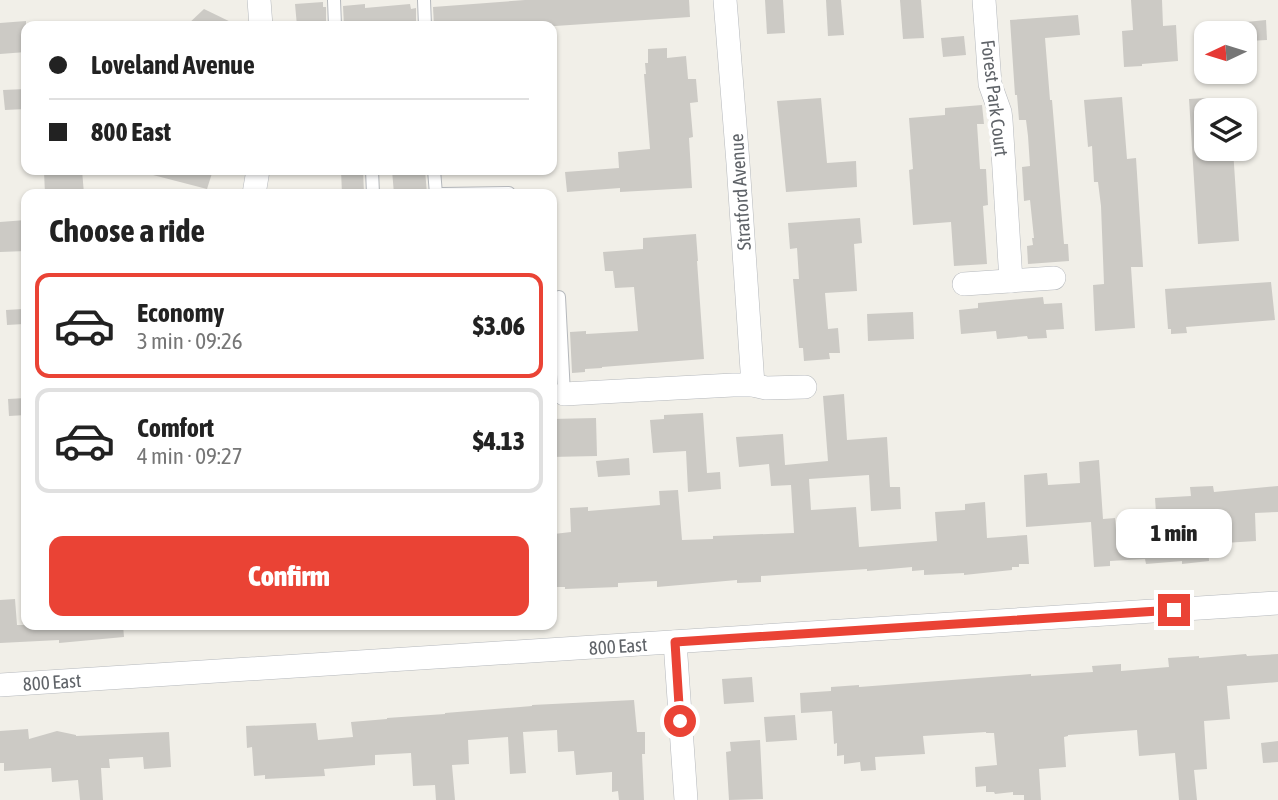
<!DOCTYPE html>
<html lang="en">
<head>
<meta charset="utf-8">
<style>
  :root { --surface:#fff; --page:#f2f2f2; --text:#222; --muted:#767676; --line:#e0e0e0; --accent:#ea4335 }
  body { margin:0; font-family:"Asap Condensed",sans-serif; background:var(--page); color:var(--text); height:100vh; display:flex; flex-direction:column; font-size:26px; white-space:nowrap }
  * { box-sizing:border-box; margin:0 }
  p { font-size:23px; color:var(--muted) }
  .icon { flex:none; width:38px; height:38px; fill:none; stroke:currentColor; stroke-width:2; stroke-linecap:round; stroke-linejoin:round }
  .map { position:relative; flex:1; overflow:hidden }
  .panel { position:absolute; left:21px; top:189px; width:536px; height:441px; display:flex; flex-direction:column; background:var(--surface); border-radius:14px; box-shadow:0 2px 5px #0004 }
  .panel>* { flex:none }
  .banner { position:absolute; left:21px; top:21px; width:536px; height:154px; border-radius:14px; box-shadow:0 2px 5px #0004; display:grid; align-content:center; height:154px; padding:0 28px; background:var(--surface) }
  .needle { width:46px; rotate:266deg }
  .fabs { position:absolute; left:1194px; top:21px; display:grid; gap:14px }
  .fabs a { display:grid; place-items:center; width:63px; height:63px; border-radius:14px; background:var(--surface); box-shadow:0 2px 5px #0004; font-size:35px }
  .end { position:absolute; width:32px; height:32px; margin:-16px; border:9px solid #ea4335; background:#fff; box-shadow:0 0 0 4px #fff }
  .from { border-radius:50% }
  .bubble { position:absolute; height:49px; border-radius:14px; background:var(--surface); box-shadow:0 2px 5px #0004; font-size:23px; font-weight:800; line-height:49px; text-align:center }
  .banner b { display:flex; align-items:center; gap:24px; height:66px; font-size:26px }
  .banner b+b { border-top:2px solid var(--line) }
  .banner i { width:18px; height:18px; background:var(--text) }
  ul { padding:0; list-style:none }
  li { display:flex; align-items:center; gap:21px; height:105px; margin:0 14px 10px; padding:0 14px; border:4px solid var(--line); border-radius:14px }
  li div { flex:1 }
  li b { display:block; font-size:26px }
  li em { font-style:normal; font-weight:800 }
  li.on { border-color:var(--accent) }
  li>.icon { width:63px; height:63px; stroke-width:1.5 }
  h2 { padding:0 28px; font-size:32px; line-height:84px }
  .action { display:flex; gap:14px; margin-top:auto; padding:14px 28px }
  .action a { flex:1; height:80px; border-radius:14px; background:var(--accent); color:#fff; font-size:28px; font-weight:800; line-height:80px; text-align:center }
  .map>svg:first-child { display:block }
</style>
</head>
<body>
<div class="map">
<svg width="1278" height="800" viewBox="0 0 1278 800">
  <rect width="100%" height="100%" fill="#f1efe8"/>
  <g fill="#cccac5">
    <polygon points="525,0 689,0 690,17 555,26 434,26 433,7"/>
    <polygon points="765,0 783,0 785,33 767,34"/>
    <polygon points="826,0 841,0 844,35 828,36"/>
    <polygon points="900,0 921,0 924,38 903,39"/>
    <polygon points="1131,0 1162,0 1163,26 1176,25 1178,61 1142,64 1142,66 1124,67 1122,31 1133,30"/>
    <polygon points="323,2 323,7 326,7 326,26 297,26 295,4"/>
    <polygon points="365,4 365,8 410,4 411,9 416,8 416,26 344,26 343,6"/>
    <polygon points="204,9 239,26 186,26"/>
    <polygon points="1078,15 1080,35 1045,38 1050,100 1052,100 1064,244 1068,244 1069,261 1028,264 1027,246 1033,245 1032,238 1034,238 1030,200 1024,201 1022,167 1030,166 1028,136 1026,120 1019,120 1017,95 1015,95 1010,20"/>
    <polygon points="1266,20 1267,40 1248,41 1246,22"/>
    <polygon points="26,21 26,52 0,54 0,23"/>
    <polygon points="964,36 966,55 943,57 941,38"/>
    <polygon points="667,48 667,58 686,56 688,79 696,79 698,102 690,103 693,137 689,138 692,188 620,192 620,188 567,192 565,172 619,168 618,152 650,149 644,74 646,74 645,63 648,63 648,49"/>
    <polygon points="26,89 26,109 5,110 3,90"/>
    <polygon points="1122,97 1127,159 1136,158 1143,267 1131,267 1135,328 1095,331 1093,285 1104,284 1101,206 1098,182 1094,182 1092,146 1088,147 1084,100"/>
    <polygon points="821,98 827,163 856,161 857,187 786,192 777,101"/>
    <polygon points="1206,98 1206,149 1233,149 1239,241 1198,244 1189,99"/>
    <polygon points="982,105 984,124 977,124 980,169 986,169 988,205 983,206 987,264 954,266 951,222 913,225 909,170 913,169 909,118 945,115 945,108"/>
    <polygon points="57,170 82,170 84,194 45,194 44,171"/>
    <polygon points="154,170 213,170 207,189 153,175"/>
    <polygon points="341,170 363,170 364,194 342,194"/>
    <polygon points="392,170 425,170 427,194 394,194"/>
    <polygon points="860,218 862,243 854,244 857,291 825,293 828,329 838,328 840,353 829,353 830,359 804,361 803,348 799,348 793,279 799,279 797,248 790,249 788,223"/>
    <polygon points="26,220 26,251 0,252 0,222"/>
    <polygon points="696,234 698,261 697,261 704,359 602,367 602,368 585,369 585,372 572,373 570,332 586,331 586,334 638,331 634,287 615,288 613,271 605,271 603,252 643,249 643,238"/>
    <polygon points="1271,282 1275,320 1186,327 1187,333 1171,334 1171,329 1168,329 1165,289"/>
    <polygon points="1043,297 1044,304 1062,303 1064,329 1046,330 1047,338 1028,339 1027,336 997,339 996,331 961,334 959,310 978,308 978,303"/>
    <polygon points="23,309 24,324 7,325 6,310"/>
    <polygon points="913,312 914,339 868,341 867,314"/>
    <polygon points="844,394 847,440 887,437 890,487 900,487 901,509 871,511 869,475 809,479 811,510 856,507 859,547 937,541 935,512 965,510 965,504 985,502 987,538 1027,535 1029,564 1019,564 1019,567 1012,567 1012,570 964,575 964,573 924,575 924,570 912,571 912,567 867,571 867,569 761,576 761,582 737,583 737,580 657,587 657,581 618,583 618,587 565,589 565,587 557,587 554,534 571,532 570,508 588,507 588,511 660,505 659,491 678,490 682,540 713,539 713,536 794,533 791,485 771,486 769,464 739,467 736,437 783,434 785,465 828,461 823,396"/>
    <polygon points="26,398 26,415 9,416 8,399"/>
    <polygon points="703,413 707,473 720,472 721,489 688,492 686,451 653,453 650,420 664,419 664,415"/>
    <polygon points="596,418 597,456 551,457 551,419"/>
    <polygon points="629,458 630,475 598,477 596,461"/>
    <polygon points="1099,460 1103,519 1115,518 1116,530 1157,527 1155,498 1191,496 1190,487 1213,486 1214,492 1278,486 1278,512 1255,513 1256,541 1208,544 1209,561 1182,564 1182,561 1146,564 1145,559 1110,561 1110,566 1094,567 1091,522 1026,527 1024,475 1047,473 1048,485 1080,483 1079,462"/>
    <polygon points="15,599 17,625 123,625 124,637 59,643 59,640 0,643 0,600"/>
    <polygon points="1246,654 1247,656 1278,654 1278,682 1227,686 1230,719 1204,721 1207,769 1194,770 1197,800 1179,800 1175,753 1139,756 1137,730 1068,735 1068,736 1064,737 1066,767 1039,769 1041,800 1024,800 1024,795 1013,795 1013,792 995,794 994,792 986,792 986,786 976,787 975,767 997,765 994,733 986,733 986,732 923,736 925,754 875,757 876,770 861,771 860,762 844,764 844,755 837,756 837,743 834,744 832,711 801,713 800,693 831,691 831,687 859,685 859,687 1031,674 1031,676 1093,672 1092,666 1121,664 1121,671 1169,667 1168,658 1199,656 1199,658"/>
    <polygon points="752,677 754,702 724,704 722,679"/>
    <polygon points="634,700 637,732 645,732 645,754 642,754 644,800 619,800 618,791 612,792 612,772 576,775 574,751 558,752 557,730 523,732 526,773 510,774 508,737 468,740 469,764 452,765 455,800 436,800 435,785 413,786 411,753 375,755 375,765 324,769 325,776 265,779 265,775 254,776 252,747 247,748 246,726 316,723 318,740 353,737 351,722 387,719 387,718 445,714 445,713 532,706 532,705"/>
    <polygon points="795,715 797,740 766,742 764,717"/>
    <polygon points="28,729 29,739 57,731 76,735 76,736 169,732 171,767 144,769 143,757 109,759 110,768 101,768 103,800 80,800 78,780 52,782 51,768 4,771 4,763 0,763 0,731"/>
    <polygon points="760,740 763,799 729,800 726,752 731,751 730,742"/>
    <polygon points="1278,741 1278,762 1263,763 1261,743"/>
  </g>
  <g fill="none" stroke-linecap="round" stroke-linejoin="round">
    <defs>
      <g id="service">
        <polyline points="334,0 335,26"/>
        <polyline points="424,0 425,26"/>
        <polyline points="372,170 373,194"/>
        <polyline points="434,170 436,194"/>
        <polyline points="442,194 509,193"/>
        <polyline points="559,297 564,394"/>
      </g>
      <g id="minor">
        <polyline points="259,0 261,26"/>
        <polyline points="725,0 738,163 753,385"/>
        <polyline points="984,0 990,84 1000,112 1001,120 1011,281"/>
        <polyline points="254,194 258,170"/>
        <polyline points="964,284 1054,278"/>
        <polyline points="564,394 733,385 753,385 766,388 805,387"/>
        <polyline points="675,642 686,800"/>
        <polyline points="0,685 1278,603"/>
      </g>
    </defs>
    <use href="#service" stroke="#b5b8bc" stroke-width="14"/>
    <use href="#minor" stroke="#b5b8bc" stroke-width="24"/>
    <use href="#service" stroke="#fff" stroke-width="12"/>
    <use href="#minor" stroke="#fff" stroke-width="23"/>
  </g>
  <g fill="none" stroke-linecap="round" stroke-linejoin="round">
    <polyline stroke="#ea4335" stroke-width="9" points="680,721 675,642 1174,610"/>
  </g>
  <g text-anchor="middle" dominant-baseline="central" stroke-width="7" stroke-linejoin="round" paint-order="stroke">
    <g font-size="19" fill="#5f6368" stroke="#fff">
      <text transform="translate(995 98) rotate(83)">Forest Park Court</text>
      <text transform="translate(740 192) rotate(-94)">Stratford Avenue</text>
      <text transform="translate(618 646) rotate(-4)">800 East</text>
      <text transform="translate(52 682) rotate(-4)">800 East</text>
    </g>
  </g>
</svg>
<div class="fabs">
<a><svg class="needle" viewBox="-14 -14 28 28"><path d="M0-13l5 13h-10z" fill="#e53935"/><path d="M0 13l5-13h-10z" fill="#767676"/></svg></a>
<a><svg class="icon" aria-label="layers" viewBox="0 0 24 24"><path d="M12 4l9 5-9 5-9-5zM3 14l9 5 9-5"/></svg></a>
</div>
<i class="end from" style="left:680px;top:721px"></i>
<i class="end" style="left:1174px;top:610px"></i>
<div class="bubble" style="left:1116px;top:509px;width:116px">1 min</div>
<div class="banner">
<b><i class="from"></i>Loveland Avenue</b>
<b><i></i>800 East</b>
</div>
<section class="panel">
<h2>Choose a ride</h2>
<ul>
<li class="on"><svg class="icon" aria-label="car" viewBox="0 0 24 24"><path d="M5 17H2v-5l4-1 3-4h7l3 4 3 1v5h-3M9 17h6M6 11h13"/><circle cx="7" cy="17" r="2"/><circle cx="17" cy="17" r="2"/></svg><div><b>Economy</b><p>3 min · 09:26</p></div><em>$3.06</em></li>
<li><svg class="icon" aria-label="car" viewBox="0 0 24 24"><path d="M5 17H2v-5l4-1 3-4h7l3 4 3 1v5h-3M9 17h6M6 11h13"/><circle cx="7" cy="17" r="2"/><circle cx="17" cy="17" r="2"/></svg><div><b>Comfort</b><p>4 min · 09:27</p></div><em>$4.13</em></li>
</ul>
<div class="action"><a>Confirm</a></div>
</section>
</div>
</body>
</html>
